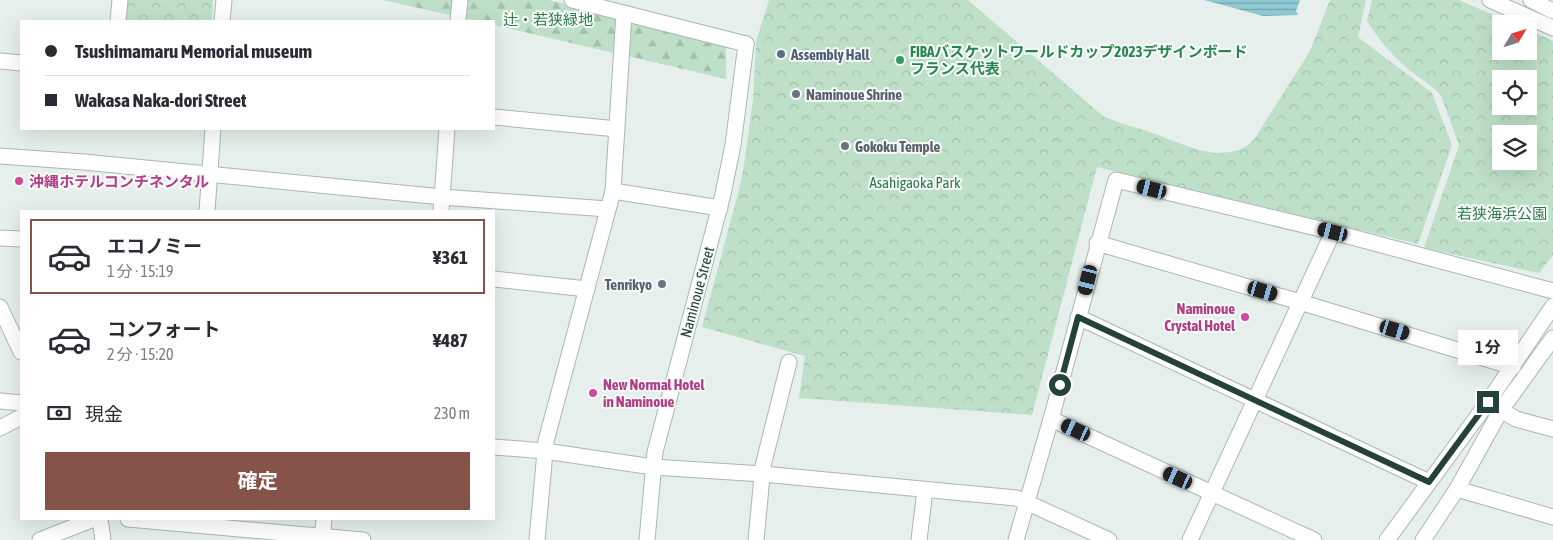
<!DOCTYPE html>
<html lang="ja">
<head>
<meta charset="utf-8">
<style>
  :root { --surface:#fff; --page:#f2f2f3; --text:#2b2b33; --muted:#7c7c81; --line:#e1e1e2; --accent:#855347 }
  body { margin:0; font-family:"Asap Condensed","Noto Sans JP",sans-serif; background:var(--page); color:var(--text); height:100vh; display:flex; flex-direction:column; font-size:19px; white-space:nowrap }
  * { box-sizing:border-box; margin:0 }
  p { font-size:16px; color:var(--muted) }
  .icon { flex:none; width:28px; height:28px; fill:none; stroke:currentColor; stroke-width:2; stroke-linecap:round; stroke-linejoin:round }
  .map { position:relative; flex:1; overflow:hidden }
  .details { position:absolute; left:20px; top:210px; width:475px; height:310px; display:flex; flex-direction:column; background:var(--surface); border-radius:0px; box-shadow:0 5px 20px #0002 }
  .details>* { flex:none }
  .top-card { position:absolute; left:20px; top:20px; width:475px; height:110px; border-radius:0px; box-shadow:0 5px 20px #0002; display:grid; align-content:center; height:110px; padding:0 25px; background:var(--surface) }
  .needle { width:32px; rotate:52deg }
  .fabs { position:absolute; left:1492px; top:15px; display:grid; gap:10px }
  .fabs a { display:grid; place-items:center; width:45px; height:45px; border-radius:0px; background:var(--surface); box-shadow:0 5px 20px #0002; font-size:25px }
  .end { position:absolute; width:22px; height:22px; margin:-11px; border:6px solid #24423a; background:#fff; box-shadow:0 0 0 2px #fff }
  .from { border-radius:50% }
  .bubble { position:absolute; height:35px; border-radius:0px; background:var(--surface); box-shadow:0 5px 20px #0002; font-size:16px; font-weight:700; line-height:35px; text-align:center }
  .car { position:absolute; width:15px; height:30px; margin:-15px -8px; border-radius:6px; box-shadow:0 0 4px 1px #0007; background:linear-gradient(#222 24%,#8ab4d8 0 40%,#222 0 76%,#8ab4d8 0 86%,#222 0) }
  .top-card b { display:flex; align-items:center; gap:18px; height:48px; font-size:19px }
  .top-card b+b { border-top:1px solid var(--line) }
  .top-card i { width:12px; height:12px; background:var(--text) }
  ul { padding:9px 0 0; list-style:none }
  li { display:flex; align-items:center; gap:15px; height:75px; margin:0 10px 8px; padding:0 15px; border:2px solid transparent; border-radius:0px }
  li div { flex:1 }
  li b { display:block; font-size:19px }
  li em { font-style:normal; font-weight:700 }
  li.selected { border-color:var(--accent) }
  li>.icon { width:45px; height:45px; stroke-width:1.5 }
  .pay { display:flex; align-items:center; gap:12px; height:55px; padding:0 25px; font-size:19px }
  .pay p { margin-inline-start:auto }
  .primary-button { display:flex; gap:10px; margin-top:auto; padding:10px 25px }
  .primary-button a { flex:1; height:58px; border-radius:0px; background:var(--accent); color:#fff; font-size:20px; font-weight:700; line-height:58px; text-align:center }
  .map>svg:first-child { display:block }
</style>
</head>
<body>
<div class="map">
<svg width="1553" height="540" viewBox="0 0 1553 540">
  <defs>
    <pattern id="forest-firs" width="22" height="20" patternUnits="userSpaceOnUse" patternTransform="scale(1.25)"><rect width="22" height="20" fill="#bfe0c8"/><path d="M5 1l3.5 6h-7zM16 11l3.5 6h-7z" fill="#a4c1ad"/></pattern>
    <pattern id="park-crowns" width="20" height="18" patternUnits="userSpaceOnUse" patternTransform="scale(1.25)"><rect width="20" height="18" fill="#bfe0c8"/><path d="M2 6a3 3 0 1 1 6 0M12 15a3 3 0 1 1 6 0" fill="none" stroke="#a4c1ad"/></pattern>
    <pattern id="water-rules" width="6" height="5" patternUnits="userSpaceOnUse" patternTransform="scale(1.25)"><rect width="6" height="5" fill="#8ec9d4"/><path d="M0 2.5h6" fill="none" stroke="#74a5ad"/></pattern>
  </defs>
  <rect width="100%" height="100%" fill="#e6efeb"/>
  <polygon fill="url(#forest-firs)" points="383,0 549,0 726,47 726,79 494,25 494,21 477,21"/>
  <g fill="url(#park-crowns)" fill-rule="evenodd">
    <polygon points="126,0 213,0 212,21 123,21"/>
    <path d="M 769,0 L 968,0 L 1103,116 C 1117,123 1132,126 1147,131 C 1167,138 1197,152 1217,153 C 1232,153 1246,150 1255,138 L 1310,51 L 1330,0 L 1366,0 L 1358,37 L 1432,93 L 1452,145 L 1418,244 L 1097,167 L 1032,415 L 799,398 L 805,356 L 702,327 L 739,190 L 744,165 L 753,100 L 756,42 Z"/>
    <path d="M 1372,0 L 1459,0 L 1514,24 L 1501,24 L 1501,51 L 1529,51 L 1529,30 L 1553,41 L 1553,255 L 1539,273 L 1424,248 L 1459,145 L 1441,96 C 1431,83 1419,79 1408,69 C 1391,54 1379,40 1367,21 ZM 1501,79 L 1529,79 L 1529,106 L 1501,106 ZM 1501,134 L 1529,134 L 1529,161 L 1501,161 Z"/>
  </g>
  <polygon fill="url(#water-rules)" points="1204,0 1300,0 1296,11 1298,15 1263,16"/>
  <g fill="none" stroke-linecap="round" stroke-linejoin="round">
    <defs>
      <g id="minor">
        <polyline points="118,21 120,0"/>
        <polyline points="222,21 224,0"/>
        <polyline points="458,21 460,0"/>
        <polyline points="0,61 21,63"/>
        <polyline points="494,117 617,129"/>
        <polyline points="0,156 84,162 442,197 608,209"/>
        <polyline points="613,191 720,208"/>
        <polyline points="207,211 213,129"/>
        <polyline points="441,211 447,129"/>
        <polyline points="0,238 21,239"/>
        <polyline points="1097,243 1300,302 1513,367"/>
        <polyline points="494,279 587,289"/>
        <polyline points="0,307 21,352"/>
        <polyline points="1078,317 1429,482"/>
        <polyline points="1488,402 1516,419 1553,429"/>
        <polyline points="1051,419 1314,540"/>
        <polyline points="0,428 21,417"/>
        <polyline points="1457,489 1553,517"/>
        <polyline points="1026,502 1109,540"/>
        <polyline points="100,519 103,540"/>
        <polyline points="128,519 363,540"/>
        <polyline points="40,540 94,519"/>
        <polyline points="322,540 324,519"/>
        <polyline points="537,540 546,441 613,191 624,13"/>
        <polyline points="756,540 763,466 789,362"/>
        <polyline points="919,540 925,490"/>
        <polyline points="1016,540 1051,419 1116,180 1333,232 1553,291"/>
        <polyline points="1190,540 1333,232"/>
      </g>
      <g id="tertiary">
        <polyline points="572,0 746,44"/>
        <polyline points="1490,0 1553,28"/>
        <polyline points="1531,0 1553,11"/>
        <polyline points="0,401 21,403"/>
        <polyline points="494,447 545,451 653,467 763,474 1016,498 1026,502"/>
        <polyline points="1387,540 1488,402 1553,306"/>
        <polyline points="1423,540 1457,489 1501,410 1553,338"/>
      </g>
      <polyline id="secondary" points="647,540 655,452 723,194 733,145 746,44"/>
    </defs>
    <use href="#minor" stroke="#a8b8b2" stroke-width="17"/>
    <use href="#tertiary" stroke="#a8b8b2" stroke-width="17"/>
    <use href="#secondary" stroke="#a4bbb3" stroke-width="17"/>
    <use href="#minor" stroke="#fff" stroke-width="15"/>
    <use href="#tertiary" stroke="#fff" stroke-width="15"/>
    <use href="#secondary" stroke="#fff" stroke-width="15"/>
  </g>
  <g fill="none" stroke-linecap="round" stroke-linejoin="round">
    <polyline stroke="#24423a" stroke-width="6" points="1060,385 1078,317 1429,482 1488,402"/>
  </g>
  <circle fill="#5c6f8a" stroke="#f7fbf9" stroke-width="2" cx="781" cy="54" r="5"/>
  <circle fill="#2e9e5b" stroke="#f7fbf9" stroke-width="2" cx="900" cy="60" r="5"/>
  <g fill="#6b7280" stroke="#f7fbf9" stroke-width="2">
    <circle cx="796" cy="94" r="5"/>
    <circle cx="845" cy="146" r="5"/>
    <circle cx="662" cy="284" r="5"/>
  </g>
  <g fill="#d1479c" stroke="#f7fbf9" stroke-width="2">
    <circle cx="19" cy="181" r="5"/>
    <circle cx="1245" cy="317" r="5"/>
    <circle cx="593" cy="393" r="5"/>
  </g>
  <g text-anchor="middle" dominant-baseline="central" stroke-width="4" stroke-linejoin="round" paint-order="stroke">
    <g font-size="15" fill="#2d7a4b" stroke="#f7fbf9">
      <text x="548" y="19">辻・若狭緑地</text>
      <text x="915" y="182">Asahigaoka Park</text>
      <text x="1502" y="213">若狭海浜公園</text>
    </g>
    <g font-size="15" font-weight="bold" fill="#27864d" stroke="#f7fbf9" text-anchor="start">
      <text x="910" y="51">FIBAバスケットワールドカップ2023デザインボード<tspan x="910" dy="17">フランス代表</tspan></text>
    </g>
    <g font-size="15" font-weight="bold" fill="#4e5e75" stroke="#f7fbf9" text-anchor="start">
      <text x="791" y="54">Assembly Hall</text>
    </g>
    <g font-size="15" font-weight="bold" fill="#5b616d" stroke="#f7fbf9" text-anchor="start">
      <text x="806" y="94">Naminoue Shrine</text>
      <text x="855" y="146">Gokoku Temple</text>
      <text x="652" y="284" text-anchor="end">Tenrikyo</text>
    </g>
    <g font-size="15" font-weight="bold" fill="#b23c85" stroke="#f7fbf9" text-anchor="start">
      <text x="29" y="181">沖縄ホテルコンチネンタル</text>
      <text x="1235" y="308" text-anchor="end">Naminoue<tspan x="1235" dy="17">Crystal Hotel</tspan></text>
      <text x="603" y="384">New Normal Hotel<tspan x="603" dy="17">in Naminoue</tspan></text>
    </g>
    <g font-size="15" fill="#24423a" stroke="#f7fbf9">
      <text transform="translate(697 292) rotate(-75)">Naminoue Street</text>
    </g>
  </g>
</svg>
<div class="fabs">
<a><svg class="needle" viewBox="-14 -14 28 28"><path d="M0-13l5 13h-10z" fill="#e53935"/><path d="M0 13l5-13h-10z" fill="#7c7c81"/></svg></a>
<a><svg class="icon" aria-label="locate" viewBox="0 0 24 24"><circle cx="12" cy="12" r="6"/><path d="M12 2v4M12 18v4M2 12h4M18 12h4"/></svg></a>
<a><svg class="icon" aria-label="layers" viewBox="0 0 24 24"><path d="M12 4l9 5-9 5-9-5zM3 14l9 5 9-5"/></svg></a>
</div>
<i class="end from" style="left:1060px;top:385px"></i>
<i class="end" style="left:1488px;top:402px"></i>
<div class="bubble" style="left:1458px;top:330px;width:60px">1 分</div>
<i class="car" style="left:1152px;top:189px;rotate:284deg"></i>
<i class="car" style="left:1333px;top:232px;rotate:284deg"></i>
<i class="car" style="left:1088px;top:280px;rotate:194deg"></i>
<i class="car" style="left:1263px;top:291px;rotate:106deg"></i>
<i class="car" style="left:1395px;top:330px;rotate:107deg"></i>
<i class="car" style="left:1076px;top:430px;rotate:295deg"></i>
<i class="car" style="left:1178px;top:478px;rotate:295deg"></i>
<div class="top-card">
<b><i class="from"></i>Tsushimamaru Memorial museum</b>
<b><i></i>Wakasa Naka-dori Street</b>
</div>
<section class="details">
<ul>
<li class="selected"><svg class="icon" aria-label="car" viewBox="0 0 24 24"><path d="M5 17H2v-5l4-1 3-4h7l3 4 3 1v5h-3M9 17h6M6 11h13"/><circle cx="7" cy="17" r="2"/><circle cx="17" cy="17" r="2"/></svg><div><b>エコノミー</b><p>1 分 · 15:19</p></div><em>¥361</em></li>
<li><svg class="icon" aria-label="car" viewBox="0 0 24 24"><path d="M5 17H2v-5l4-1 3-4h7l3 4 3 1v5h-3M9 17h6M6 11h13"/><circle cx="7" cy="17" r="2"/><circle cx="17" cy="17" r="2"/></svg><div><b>コンフォート</b><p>2 分 · 15:20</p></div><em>¥487</em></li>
</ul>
<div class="pay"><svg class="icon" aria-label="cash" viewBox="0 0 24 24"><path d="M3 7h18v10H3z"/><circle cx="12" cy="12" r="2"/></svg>現金<p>230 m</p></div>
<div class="primary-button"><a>確定</a></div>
</section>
</div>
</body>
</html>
